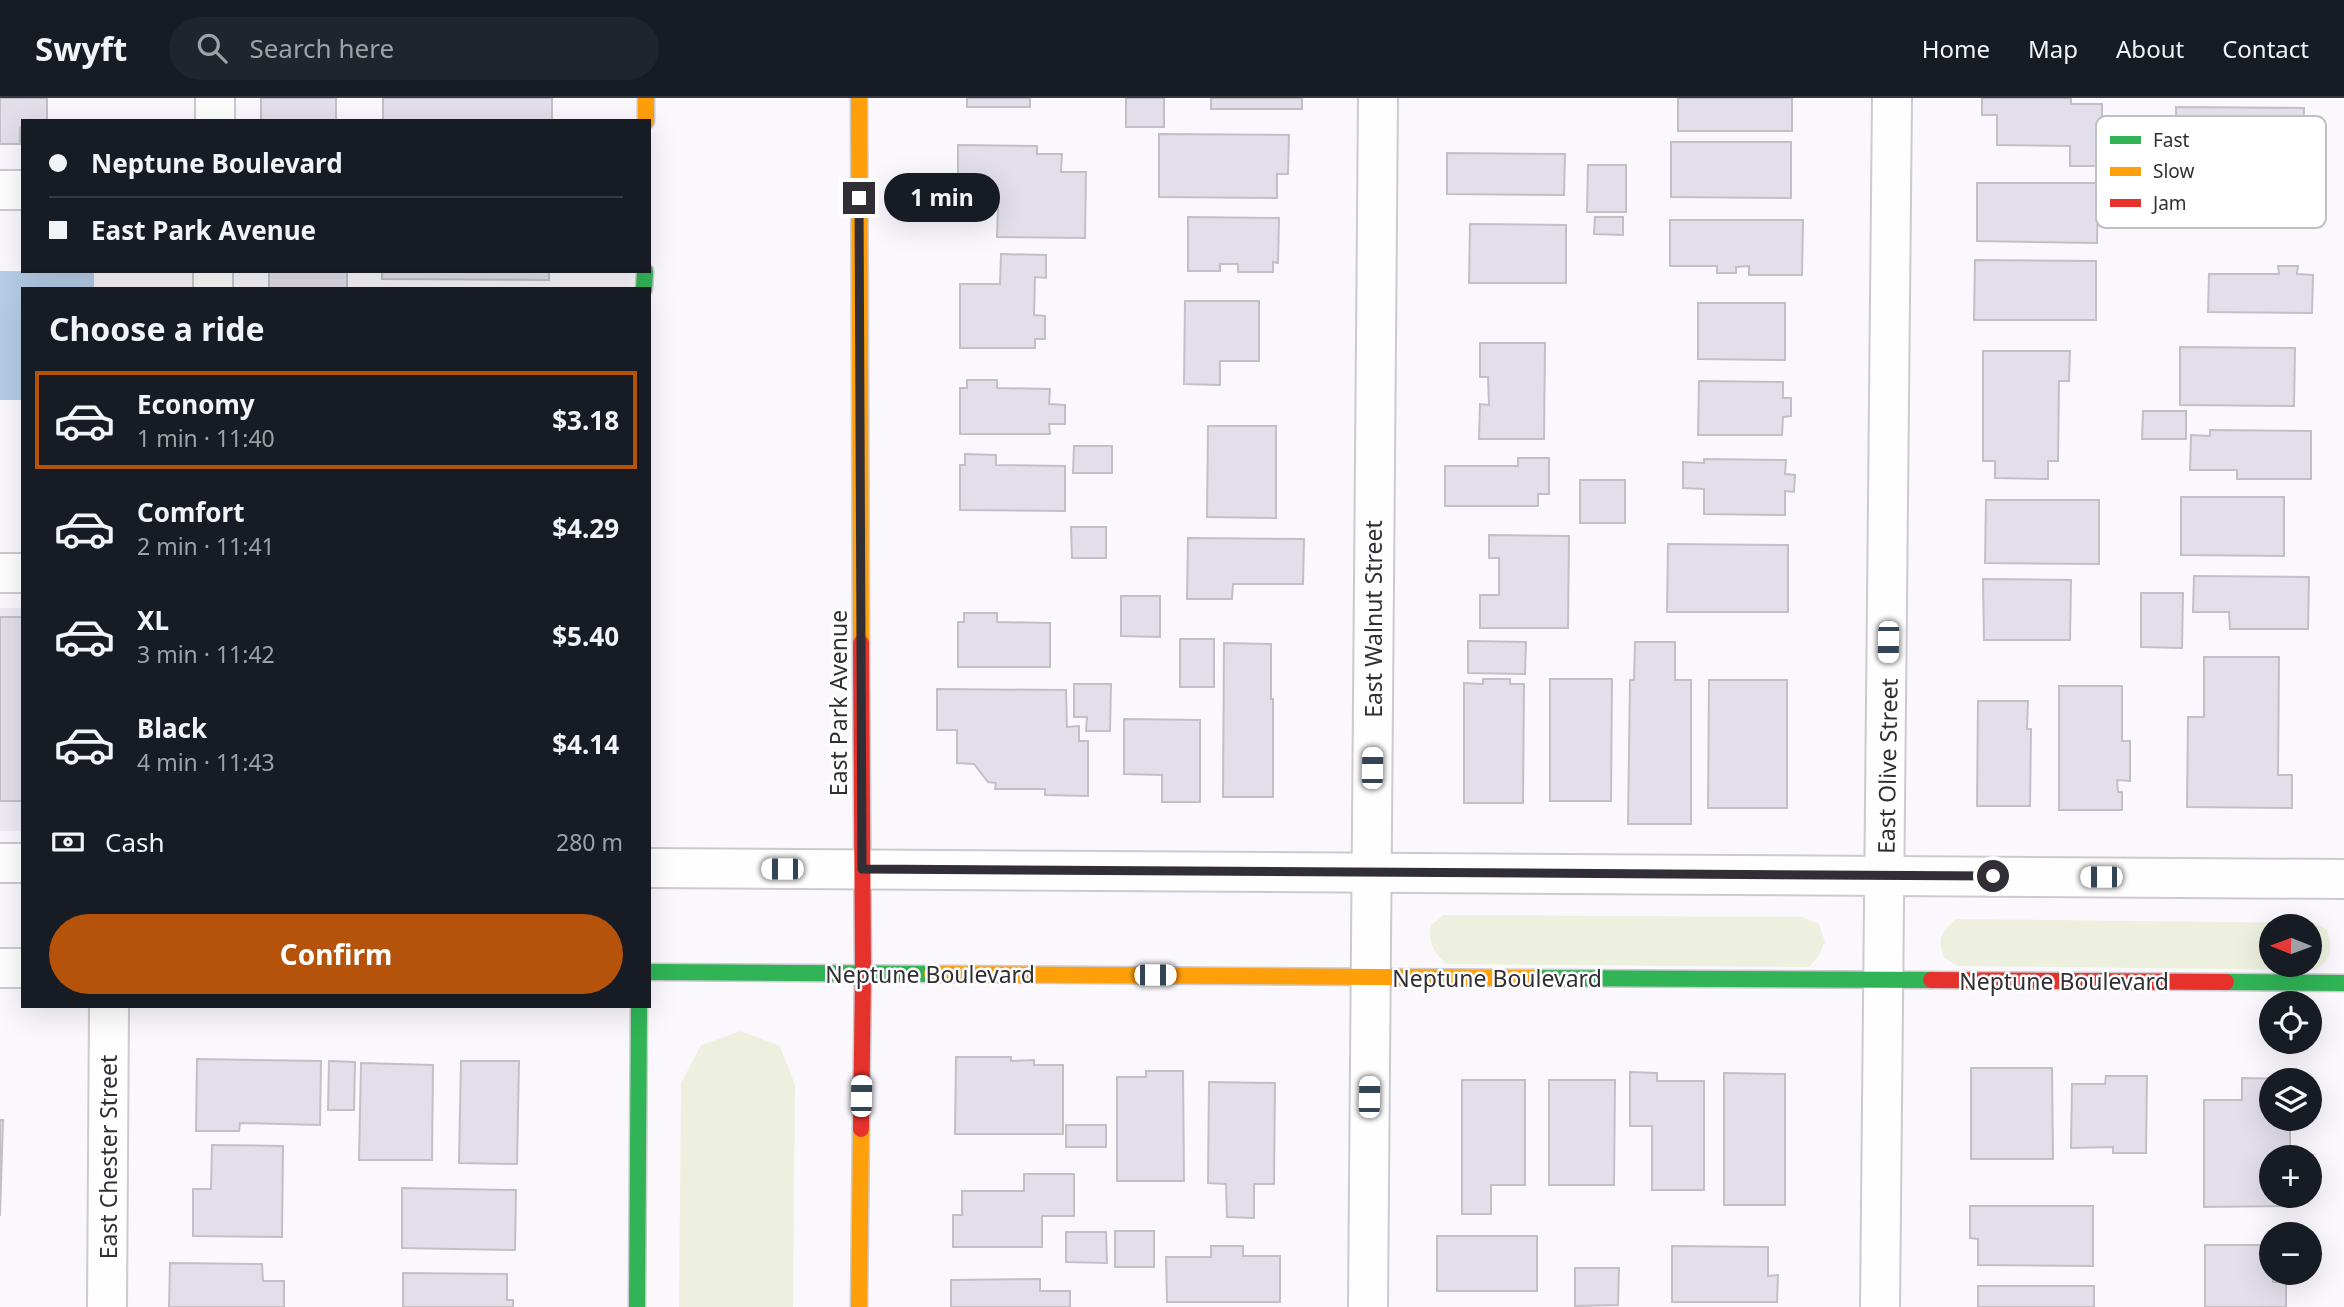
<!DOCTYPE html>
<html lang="en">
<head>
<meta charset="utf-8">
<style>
  :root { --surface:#171b24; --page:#20242c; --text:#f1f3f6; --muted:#9ea1a6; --line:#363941; --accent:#b45309 }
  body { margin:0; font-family:"Noto Sans",sans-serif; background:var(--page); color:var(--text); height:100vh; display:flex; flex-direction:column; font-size:26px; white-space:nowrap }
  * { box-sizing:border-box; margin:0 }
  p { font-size:23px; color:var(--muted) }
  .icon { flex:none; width:38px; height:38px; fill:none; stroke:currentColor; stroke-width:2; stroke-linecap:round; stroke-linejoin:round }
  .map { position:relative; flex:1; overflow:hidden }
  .sheet { position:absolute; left:21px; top:189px; width:630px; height:721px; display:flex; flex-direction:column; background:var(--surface); border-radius:0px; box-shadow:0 7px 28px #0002 }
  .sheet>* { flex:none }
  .banner { position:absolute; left:21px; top:21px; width:630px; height:154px; border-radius:0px; box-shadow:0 7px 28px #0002; display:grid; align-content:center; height:154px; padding:0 28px; background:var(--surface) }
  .needle { width:46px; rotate:271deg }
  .buttons { position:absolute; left:2259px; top:816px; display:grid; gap:14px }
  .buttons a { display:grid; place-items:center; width:63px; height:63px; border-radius:50%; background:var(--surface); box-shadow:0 7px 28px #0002; font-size:35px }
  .end { position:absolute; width:32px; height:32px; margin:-16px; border:9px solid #312f35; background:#fff; box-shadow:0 0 0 4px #fff }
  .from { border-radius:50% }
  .bubble { position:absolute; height:49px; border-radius:24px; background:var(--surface); box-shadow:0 7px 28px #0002; font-size:23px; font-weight:700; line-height:49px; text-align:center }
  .car { position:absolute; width:21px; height:42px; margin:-21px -10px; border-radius:9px; box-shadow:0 0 5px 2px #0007; background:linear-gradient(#fff 24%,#345 0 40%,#fff 0 76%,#345 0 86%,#fff 0) }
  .banner b { display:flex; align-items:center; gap:24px; height:66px; font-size:26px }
  .banner b+b { border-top:2px solid var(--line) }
  .banner i { width:18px; height:18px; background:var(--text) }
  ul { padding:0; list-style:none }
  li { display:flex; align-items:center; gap:21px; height:98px; margin:0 14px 10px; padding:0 14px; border:4px solid transparent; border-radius:0px }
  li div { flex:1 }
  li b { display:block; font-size:26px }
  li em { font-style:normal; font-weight:700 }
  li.on { border-color:var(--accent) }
  li>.icon { width:63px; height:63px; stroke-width:1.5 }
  h2 { padding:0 28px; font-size:32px; line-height:84px }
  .pay { display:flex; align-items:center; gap:18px; height:77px; padding:0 28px; font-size:26px }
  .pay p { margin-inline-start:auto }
  .primary-button { display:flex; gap:14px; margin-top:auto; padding:14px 28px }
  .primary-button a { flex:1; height:80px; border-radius:42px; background:var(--accent); color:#fff; font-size:28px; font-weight:700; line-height:80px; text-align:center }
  header { display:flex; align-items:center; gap:42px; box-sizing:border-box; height:98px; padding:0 35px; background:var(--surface); border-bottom:2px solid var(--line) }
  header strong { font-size:33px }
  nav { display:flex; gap:38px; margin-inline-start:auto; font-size:24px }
  .search { width:490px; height:63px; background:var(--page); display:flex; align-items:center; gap:18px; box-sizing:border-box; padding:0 24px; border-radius:38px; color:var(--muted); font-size:26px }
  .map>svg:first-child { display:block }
</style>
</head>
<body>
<header>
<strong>Swyft</strong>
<div class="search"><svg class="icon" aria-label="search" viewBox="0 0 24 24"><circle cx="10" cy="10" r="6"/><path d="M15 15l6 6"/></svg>Search here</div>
<nav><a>Home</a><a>Map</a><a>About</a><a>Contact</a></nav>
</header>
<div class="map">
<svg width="2344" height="1209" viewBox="0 0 2344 1209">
  <rect width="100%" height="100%" fill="#faf8fd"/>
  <rect fill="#eeeaf4" x="0" y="510" width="23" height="223"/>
  <g fill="#eef0df" fill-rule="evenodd">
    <path d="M 1444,817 L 1803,819 L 1819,826 L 1825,844 L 1818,859 L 1809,869 L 1446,866 C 1433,853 1428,845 1431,827 Z"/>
    <path d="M 1956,821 L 2316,825 L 2327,832 C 2333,852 2333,859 2315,872 L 1958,868 L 1944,860 C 1937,840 1941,834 1956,821 ZM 2272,828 L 2310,828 L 2310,866 L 2272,866 Z"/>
    <polygon points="741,933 780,948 795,987 793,1209 679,1209 681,985 701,947"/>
  </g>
  <polygon fill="#b5cde7" points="0,173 94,174 94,191 23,191 23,302 0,302"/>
  <g fill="#e3dfea" stroke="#c2c0c5" stroke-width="2">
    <polygon points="0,0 47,0 47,23 23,23 23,29 20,29 20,46 0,46"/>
    <rect x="261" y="0" width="75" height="23"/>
    <rect x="383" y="0" width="169" height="23"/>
    <rect x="967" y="0" width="63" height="9"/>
    <rect x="1126" y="0" width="38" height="29"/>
    <rect x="1211" y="0" width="91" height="11"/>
    <rect x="1678" y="0" width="114" height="33"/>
    <polygon points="1982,0 2071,0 2071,6 2102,6 2102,68 2070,68 2070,48 1997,47 1997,17 1982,17"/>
    <polygon points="2176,9 2304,10 2303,40 2298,40 2299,67 2176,67"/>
    <polygon points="1159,36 1289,37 1288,76 1277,76 1277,100 1159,99"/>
    <polygon points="1671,44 1791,44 1791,100 1671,99"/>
    <polygon points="958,47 1037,48 1037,56 1062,56 1061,74 1086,74 1085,140 997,139 998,110 958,109"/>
    <polygon points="1447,55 1565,56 1564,97 1447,96"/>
    <polygon points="1588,67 1626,67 1626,114 1587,114"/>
    <polygon points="1977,85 2098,85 2097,145 1977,143"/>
    <polygon points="1188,119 1279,120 1278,165 1273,164 1273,174 1238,174 1238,166 1220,166 1220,173 1188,173"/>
    <polygon points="1595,119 1623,119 1623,137 1594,136"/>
    <polygon points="1670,122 1803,122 1802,177 1749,177 1749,168 1736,169 1736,175 1717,175 1717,168 1670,168"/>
    <polygon points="1470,126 1566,127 1566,185 1469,185"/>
    <polygon points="1001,156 1046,157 1046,180 1035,179 1034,217 1045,218 1045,241 1035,241 1035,250 960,250 960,186 1000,186"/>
    <polygon points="1975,162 2096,163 2096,222 1974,222"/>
    <polygon points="2278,168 2298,168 2297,176 2313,177 2312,215 2208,214 2209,176 2279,176"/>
    <rect x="269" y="173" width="78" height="18"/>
    <polygon points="382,173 549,173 549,182 382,181"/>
    <polygon points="1185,203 1259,203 1259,263 1220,263 1220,287 1184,286"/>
    <polygon points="1698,205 1785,205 1785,262 1698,261"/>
    <polygon points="1480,245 1545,245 1544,341 1479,341 1480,306 1489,307 1488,279 1480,279"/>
    <polygon points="2180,249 2295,250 2294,308 2180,307"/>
    <polygon points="1983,253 2070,253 2069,283 2059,283 2058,363 2048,363 2048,381 1995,380 1995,363 1983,363"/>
    <polygon points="967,282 997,282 997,290 1050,291 1049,306 1065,307 1065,326 1049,326 1050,336 960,336 960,290 967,290"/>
    <polygon points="1699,283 1783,284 1783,300 1791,300 1791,318 1783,319 1782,337 1698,337"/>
    <polygon points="2143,313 2186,313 2186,341 2142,341"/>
    <polygon points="1208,328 1276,328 1276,420 1207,419"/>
    <polygon points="2210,332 2311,333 2311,381 2237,381 2237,372 2190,372 2191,337 2210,338"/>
    <polygon points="1074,348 1112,348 1112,375 1073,375"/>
    <polygon points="965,356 996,357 996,367 1065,368 1065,413 960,412 960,367 965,367"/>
    <polygon points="1518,360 1549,360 1549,396 1538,396 1538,408 1445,408 1445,368 1518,368"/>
    <polygon points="1704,361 1786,362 1785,376 1795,377 1794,394 1785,393 1785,417 1704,416 1704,391 1683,390 1683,364 1704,365"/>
    <rect x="1580" y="382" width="45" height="43"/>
    <polygon points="2181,399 2284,399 2284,458 2181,457"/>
    <polygon points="1986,402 2099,402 2099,466 1985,465"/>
    <polygon points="1071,429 1106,429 1106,460 1072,460"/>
    <polygon points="1489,437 1569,438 1568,530 1480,530 1480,497 1499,497 1499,460 1489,460"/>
    <polygon points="1188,440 1304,441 1303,486 1233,486 1232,501 1187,501"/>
    <polygon points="1668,446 1788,447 1788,514 1667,514"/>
    <polygon points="2194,478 2309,479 2308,531 2230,531 2229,514 2193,514"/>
    <polygon points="1983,481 2071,482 2070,542 1984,542"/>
    <polygon points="2141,495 2183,495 2182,550 2141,549"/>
    <polygon points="1121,498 1160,498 1160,539 1121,538"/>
    <polygon points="964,515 997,515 997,524 1050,525 1050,569 958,569 958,524 964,524"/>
    <rect x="0" y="519" width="23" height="184"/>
    <rect x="1180" y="541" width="34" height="48"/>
    <polygon points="1468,543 1526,544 1525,576 1468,575"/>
    <polygon points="1635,544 1675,544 1675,582 1691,582 1691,726 1628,726 1630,582 1634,582"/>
    <polygon points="1224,545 1271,546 1271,601 1273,601 1273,699 1223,699"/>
    <polygon points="2204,559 2279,559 2278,677 2292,677 2292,710 2187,709 2188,619 2204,619"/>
    <polygon points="1483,581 1510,581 1510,586 1524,586 1523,705 1464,705 1464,585 1483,586"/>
    <polygon points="1550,581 1612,581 1611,703 1550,703"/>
    <polygon points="1709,582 1787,582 1787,710 1708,710"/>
    <polygon points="1074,586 1111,586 1110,633 1086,633 1087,619 1074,619"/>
    <polygon points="2059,588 2122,588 2122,643 2130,643 2130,683 2117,682 2118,694 2122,694 2122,712 2059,712"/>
    <polygon points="937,591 1066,592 1067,629 1079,628 1079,643 1088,643 1088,698 1045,697 1045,691 995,691 996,685 988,684 974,666 957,665 957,632 937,632"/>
    <polygon points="1978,603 2028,603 2027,631 2031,631 2030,708 1977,708"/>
    <polygon points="1124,621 1200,622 1200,704 1162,704 1162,677 1124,676"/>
    <polygon points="956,959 1011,959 1011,963 1034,962 1034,967 1063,967 1063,1036 955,1036"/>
    <polygon points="197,961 321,963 320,1027 240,1025 239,1033 196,1033"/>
    <polygon points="329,963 355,964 354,1012 328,1012"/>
    <polygon points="461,963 519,963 517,1066 459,1065"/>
    <polygon points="361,965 433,967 432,1062 359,1062"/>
    <polygon points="1971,970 2052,970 2053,1061 1971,1061"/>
    <polygon points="1146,973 1183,973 1184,1083 1117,1083 1117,979 1146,979"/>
    <polygon points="1630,974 1657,975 1657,983 1704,983 1704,1092 1652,1092 1652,1028 1630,1028"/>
    <polygon points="1724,975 1785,976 1785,1107 1724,1107"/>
    <polygon points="2106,978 2147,978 2146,1055 2113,1055 2113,1049 2071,1050 2072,986 2105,986"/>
    <polygon points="2242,980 2290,981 2272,982 2272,1020 2290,1020 2290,1059 2272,1059 2272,1097 2290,1097 2290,1108 2204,1109 2204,1002 2242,1002"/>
    <polygon points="1462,982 1525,982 1525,1087 1491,1087 1491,1116 1462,1116"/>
    <polygon points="1549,982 1615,982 1614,1087 1549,1087"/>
    <polygon points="1209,984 1275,985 1274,1086 1254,1086 1254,1120 1227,1119 1226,1086 1208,1085"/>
    <polygon points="0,1022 3,1022 0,1118"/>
    <rect x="1066" y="1027" width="40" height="22"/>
    <polygon points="212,1047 283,1048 282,1139 193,1138 193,1091 211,1091"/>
    <polygon points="1024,1076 1074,1076 1074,1118 1042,1118 1042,1149 953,1149 953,1117 962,1117 962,1093 1024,1093"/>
    <polygon points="402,1090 516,1092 515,1152 402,1150"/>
    <polygon points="1970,1108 2093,1108 2093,1168 1978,1167 1978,1141 1970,1140"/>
    <rect x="1115" y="1133" width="39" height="36"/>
    <polygon points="1066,1134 1106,1134 1107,1165 1066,1164"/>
    <rect x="1437" y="1138" width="100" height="55"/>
    <polygon points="2205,1147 2272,1147 2273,1184 2286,1184 2286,1209 2205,1209"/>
    <polygon points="1211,1148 1243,1148 1243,1158 1280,1158 1280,1204 1167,1204 1166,1159 1211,1159"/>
    <polygon points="1672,1148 1768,1149 1768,1178 1778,1177 1777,1204 1672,1204"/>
    <polygon points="170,1165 262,1166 263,1183 284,1183 284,1209 169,1209"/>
    <polygon points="1575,1170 1619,1170 1618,1207 1575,1208"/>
    <polygon points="403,1175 507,1176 507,1202 513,1202 513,1209 403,1209"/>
    <polygon points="1040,1181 1040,1193 1070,1193 1070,1209 951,1209 951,1182"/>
    <rect x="1978" y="1188" width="116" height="21"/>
  </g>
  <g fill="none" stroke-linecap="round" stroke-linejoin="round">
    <defs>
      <g id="street">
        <polyline points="215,23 215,0"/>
        <polyline points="0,92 23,92"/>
        <polyline points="213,191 213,173"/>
        <polyline points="0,475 23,475"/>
        <polyline points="0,765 23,765"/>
        <polyline points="649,770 2344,781"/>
        <polyline points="0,870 23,870"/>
        <polyline points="107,1209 109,908"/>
        <polyline points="1368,1209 1378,0"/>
        <polyline points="1880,1209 1892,0"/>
      </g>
      <g id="fast">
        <polyline points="644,191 645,173"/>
        <polyline points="649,874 932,876"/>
        <polyline points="1532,880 1931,882"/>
        <polyline points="2226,884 2344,885"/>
        <polyline points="637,1209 639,908"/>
      </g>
      <g id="slow">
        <polyline points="646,0 646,23"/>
        <polyline points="859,0 861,545"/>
        <polyline points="932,876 1532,880"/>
        <polyline points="859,1209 861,1031"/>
      </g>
      <g id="jam">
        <polyline points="1931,882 2226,884"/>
        <polyline points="861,1031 863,876 861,545"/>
      </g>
    </defs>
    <use href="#street" stroke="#cccacf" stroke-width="42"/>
    <use href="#fast" stroke="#cccacf" stroke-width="19"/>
    <use href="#slow" stroke="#cccacf" stroke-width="19"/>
    <use href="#jam" stroke="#cccacf" stroke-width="19"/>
    <use href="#street" stroke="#fefeff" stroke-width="38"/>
    <use href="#fast" stroke="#30b455" stroke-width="16"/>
    <use href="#slow" stroke="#ff9f0a" stroke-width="16"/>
    <use href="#jam" stroke="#e5322d" stroke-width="16"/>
  </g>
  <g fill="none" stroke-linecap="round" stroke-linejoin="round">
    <polyline stroke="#312f35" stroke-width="9" points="859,100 862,771 1993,778"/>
  </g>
  <g text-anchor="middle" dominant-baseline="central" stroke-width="5" stroke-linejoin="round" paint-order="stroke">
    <g font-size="23" fill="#312f35" stroke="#fff">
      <text transform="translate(1373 521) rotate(-90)">East Walnut Street</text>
      <text transform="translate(838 605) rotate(-90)">East Park Avenue</text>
      <text transform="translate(1887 668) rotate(-89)">East Olive Street</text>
      <text x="930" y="876">Neptune Boulevard</text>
      <text x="1497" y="880">Neptune Boulevard</text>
      <text x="2064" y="883">Neptune Boulevard</text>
      <text transform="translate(108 1059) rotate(-90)">East Chester Street</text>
    </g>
  </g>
  <rect x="2096" y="18" width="230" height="112" rx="10" fill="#fff" stroke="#c1c1c2" stroke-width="2"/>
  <rect x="2110" y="38" width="31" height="8" fill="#30b455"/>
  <rect x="2110" y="69" width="31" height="9" fill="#ff9f0a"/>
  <rect x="2110" y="101" width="31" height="8" fill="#e5322d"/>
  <g font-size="19" fill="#312f35">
    <text x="2153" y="49">Fast</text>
    <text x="2153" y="80">Slow</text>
    <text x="2153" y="112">Jam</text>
  </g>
</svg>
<div class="buttons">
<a><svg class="needle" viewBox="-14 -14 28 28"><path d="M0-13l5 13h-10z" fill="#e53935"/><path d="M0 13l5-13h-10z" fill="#9ea1a6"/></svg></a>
<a><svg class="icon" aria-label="locate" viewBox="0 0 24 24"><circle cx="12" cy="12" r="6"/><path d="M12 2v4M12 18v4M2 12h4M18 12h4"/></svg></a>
<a><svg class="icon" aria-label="layers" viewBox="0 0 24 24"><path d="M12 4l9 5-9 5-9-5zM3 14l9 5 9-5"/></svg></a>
<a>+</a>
<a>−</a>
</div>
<i class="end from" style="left:1993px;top:778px"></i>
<i class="end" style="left:859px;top:100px"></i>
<div class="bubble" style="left:884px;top:75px;width:116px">1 min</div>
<i class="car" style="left:1888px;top:544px;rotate:181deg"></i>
<i class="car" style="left:1372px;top:670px;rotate:1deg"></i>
<i class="car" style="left:782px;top:771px;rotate:270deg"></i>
<i class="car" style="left:2101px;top:779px;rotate:270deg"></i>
<i class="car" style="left:1155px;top:877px;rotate:90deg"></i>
<i class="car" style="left:861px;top:998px;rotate:1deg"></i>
<i class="car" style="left:1369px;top:999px;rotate:1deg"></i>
<div class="banner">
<b><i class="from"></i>Neptune Boulevard</b>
<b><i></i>East Park Avenue</b>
</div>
<section class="sheet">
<h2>Choose a ride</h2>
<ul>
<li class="on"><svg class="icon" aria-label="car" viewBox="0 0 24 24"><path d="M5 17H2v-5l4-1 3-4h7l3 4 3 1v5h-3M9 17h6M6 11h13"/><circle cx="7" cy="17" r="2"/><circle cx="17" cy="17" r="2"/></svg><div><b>Economy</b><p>1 min · 11:40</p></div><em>$3.18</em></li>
<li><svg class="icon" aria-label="car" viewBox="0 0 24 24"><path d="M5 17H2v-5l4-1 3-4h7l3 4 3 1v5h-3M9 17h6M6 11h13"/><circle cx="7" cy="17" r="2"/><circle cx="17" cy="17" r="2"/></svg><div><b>Comfort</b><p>2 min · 11:41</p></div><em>$4.29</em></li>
<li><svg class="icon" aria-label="car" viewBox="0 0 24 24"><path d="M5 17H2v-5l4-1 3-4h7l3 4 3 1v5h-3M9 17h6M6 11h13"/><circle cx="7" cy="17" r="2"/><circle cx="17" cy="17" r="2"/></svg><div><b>XL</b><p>3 min · 11:42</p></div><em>$5.40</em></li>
<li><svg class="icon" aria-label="car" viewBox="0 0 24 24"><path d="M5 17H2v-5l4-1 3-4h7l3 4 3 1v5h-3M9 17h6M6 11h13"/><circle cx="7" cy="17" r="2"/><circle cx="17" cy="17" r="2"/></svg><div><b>Black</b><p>4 min · 11:43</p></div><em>$4.14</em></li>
</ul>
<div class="pay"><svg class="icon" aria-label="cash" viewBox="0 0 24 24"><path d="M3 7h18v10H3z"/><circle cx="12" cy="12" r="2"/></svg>Cash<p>280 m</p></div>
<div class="primary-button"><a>Confirm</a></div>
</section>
</div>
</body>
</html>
